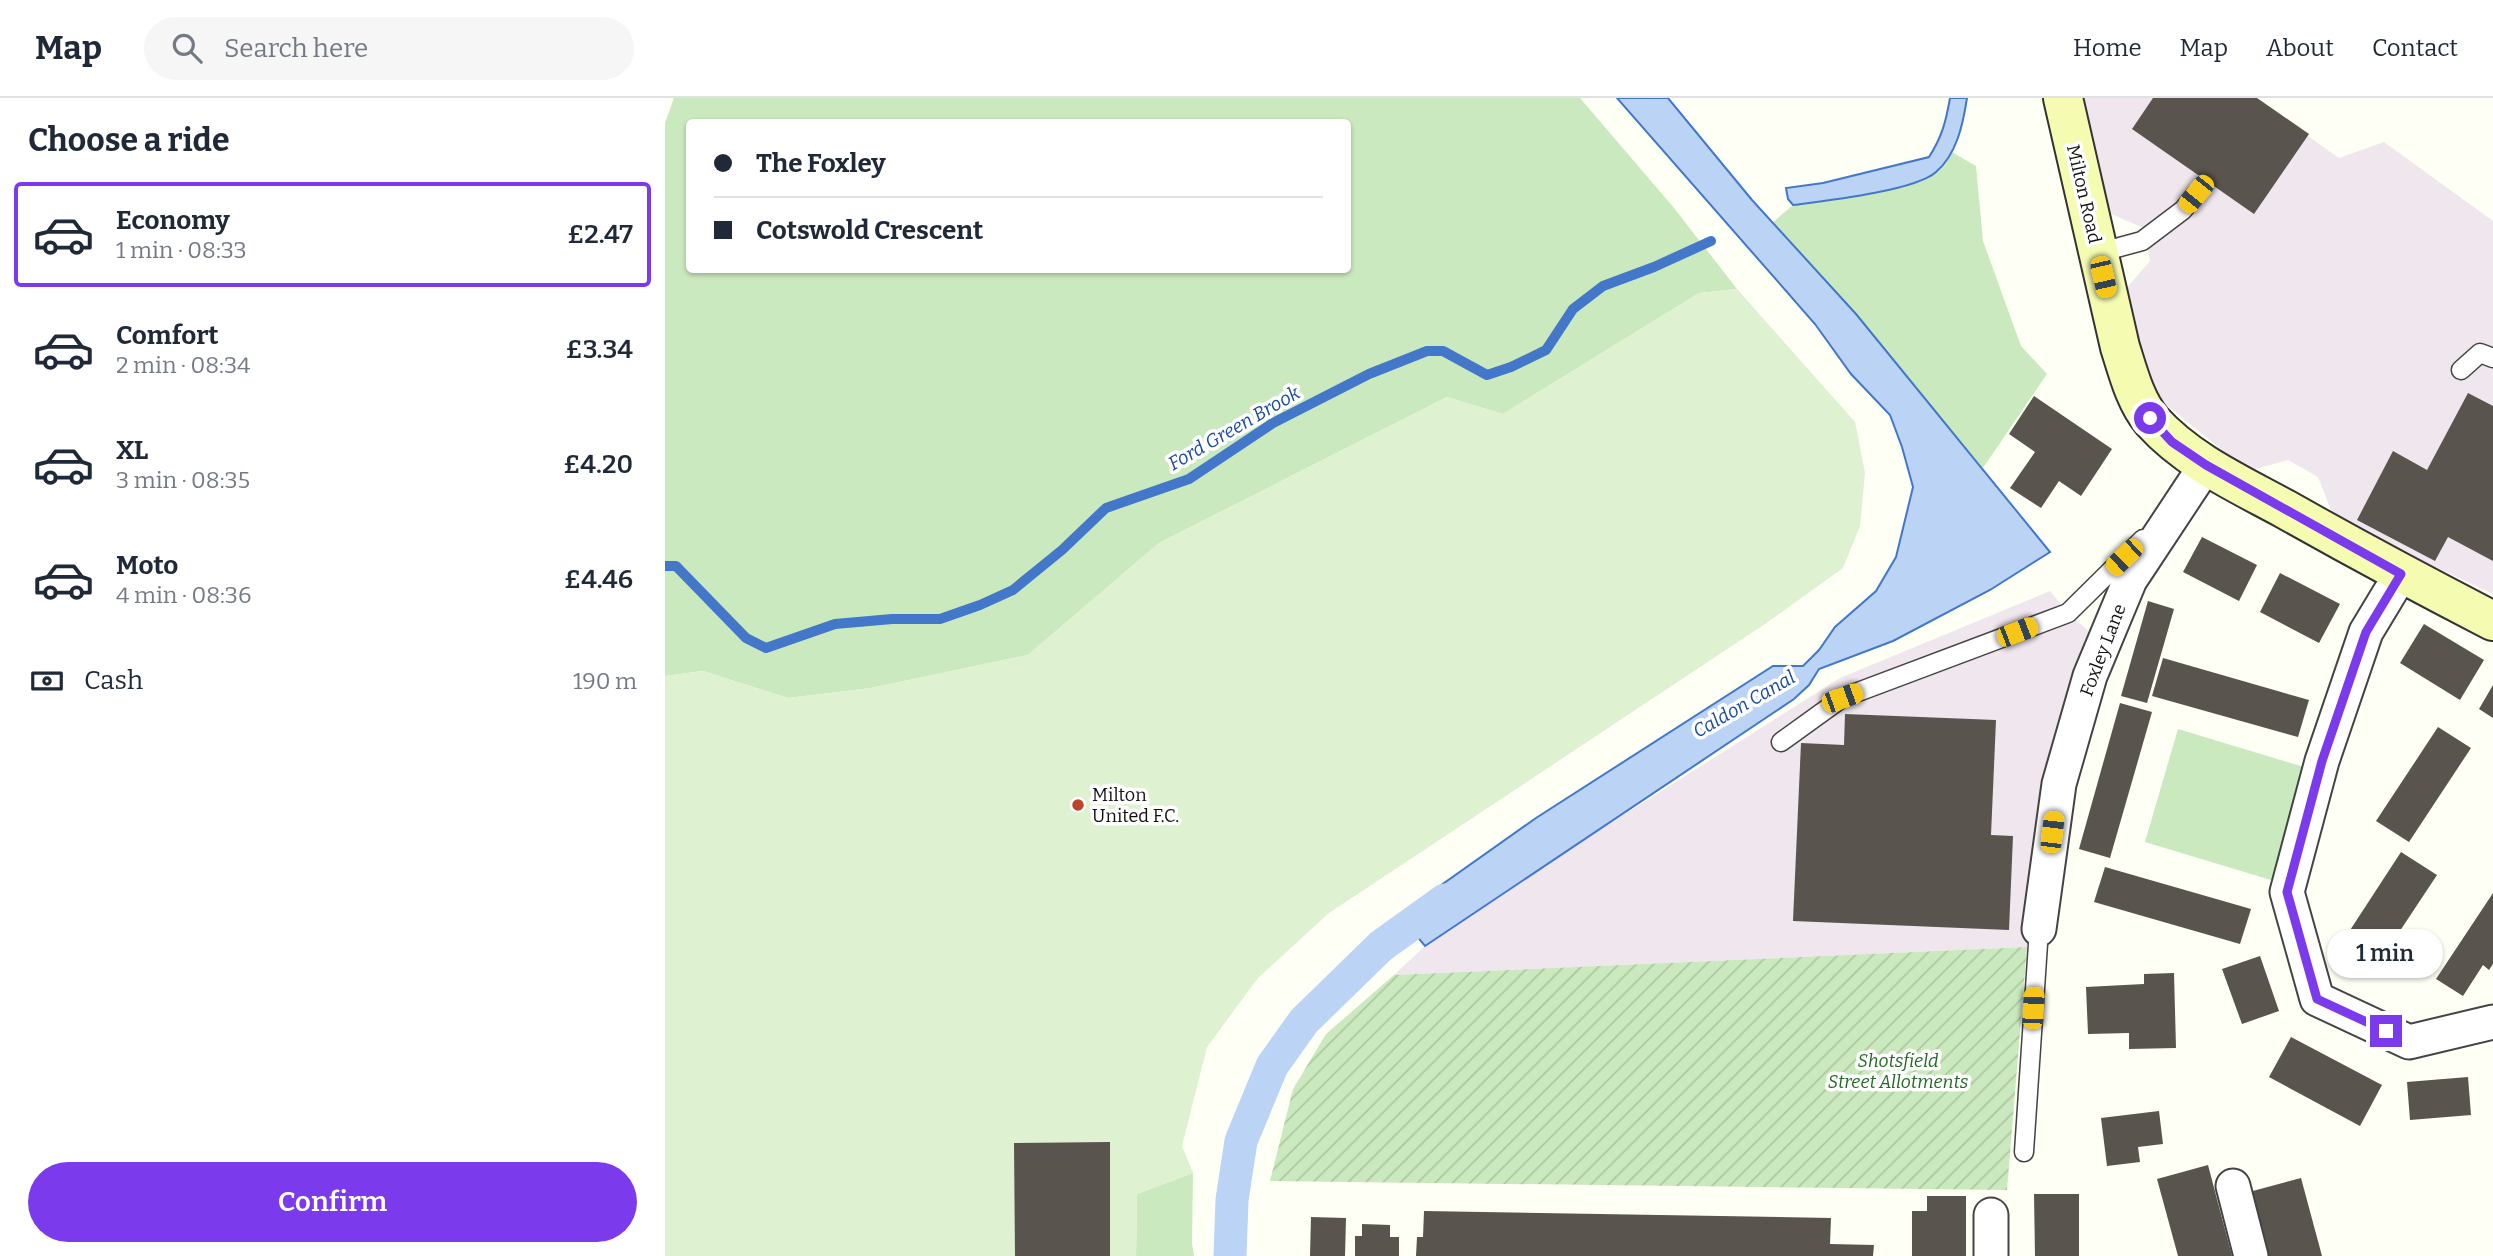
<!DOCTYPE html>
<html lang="en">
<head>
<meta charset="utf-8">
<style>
  :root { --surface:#fff; --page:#f6f6f7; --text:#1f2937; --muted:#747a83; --line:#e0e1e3; --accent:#7c3aed }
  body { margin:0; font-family:Bitter,serif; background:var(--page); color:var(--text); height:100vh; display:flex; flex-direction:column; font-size:26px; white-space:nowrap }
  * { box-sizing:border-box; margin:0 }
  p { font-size:23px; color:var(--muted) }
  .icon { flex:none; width:38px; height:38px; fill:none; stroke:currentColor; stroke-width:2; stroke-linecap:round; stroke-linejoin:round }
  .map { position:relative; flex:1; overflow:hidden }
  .side { display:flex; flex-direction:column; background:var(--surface); width:665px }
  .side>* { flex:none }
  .banner { position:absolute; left:21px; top:21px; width:665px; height:154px; border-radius:7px; box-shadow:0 2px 5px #0004; display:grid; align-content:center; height:154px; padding:0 28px; background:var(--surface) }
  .end { position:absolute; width:32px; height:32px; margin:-16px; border:9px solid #7c3aed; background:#fff; box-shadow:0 0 0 4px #fff }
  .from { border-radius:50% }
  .bubble { position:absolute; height:49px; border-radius:24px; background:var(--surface); box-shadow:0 2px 5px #0004; font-size:23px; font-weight:600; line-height:49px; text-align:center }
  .car { position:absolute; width:21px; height:42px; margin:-21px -10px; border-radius:9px; box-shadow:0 0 5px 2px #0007; background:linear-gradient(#f5c518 24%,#345 0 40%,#f5c518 0 76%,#345 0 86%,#f5c518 0) }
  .banner b { display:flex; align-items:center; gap:24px; height:66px; font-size:26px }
  .banner b+b { border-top:2px solid var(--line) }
  .banner i { width:18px; height:18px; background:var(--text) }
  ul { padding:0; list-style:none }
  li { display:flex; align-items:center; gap:21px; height:105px; margin:0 14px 10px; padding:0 14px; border:4px solid transparent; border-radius:7px }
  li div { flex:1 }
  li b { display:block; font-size:26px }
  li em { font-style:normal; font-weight:600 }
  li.current { border-color:var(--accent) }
  li>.icon { width:63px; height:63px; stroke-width:1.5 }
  h2 { padding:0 28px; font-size:32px; line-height:84px }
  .pay { display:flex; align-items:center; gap:18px; height:77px; padding:0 28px; font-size:26px }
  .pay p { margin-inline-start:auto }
  .primary-button { display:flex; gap:14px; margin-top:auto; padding:14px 28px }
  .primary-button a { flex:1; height:80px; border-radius:42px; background:var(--accent); color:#fff; font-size:28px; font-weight:600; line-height:80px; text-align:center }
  header { display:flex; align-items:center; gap:42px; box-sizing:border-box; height:98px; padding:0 35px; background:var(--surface); border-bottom:2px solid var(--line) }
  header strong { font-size:33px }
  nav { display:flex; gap:38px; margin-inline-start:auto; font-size:24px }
  .search { width:490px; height:63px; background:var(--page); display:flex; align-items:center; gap:18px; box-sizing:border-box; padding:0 24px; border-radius:38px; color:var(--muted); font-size:26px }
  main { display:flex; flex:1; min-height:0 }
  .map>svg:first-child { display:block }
</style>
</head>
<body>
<header>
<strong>Map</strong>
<div class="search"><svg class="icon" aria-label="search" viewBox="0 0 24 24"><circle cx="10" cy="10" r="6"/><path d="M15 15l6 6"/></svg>Search here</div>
<nav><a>Home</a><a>Map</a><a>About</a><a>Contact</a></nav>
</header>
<main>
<section class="side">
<h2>Choose a ride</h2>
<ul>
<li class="current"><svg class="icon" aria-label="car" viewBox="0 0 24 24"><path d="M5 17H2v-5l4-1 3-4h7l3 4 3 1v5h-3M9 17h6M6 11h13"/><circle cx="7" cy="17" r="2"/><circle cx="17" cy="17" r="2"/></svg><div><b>Economy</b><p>1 min · 08:33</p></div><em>£2.47</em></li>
<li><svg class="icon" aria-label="car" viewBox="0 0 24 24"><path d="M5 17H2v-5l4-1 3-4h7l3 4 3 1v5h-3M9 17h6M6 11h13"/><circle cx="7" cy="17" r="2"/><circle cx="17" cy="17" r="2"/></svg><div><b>Comfort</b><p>2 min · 08:34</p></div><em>£3.34</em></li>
<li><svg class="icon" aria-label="car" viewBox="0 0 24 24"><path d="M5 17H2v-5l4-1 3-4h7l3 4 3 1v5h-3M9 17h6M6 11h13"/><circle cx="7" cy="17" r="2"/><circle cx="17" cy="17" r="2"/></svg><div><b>XL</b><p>3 min · 08:35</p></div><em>£4.20</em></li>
<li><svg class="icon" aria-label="car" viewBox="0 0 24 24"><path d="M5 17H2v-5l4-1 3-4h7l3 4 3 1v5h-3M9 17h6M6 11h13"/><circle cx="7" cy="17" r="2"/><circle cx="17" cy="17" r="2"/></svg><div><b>Moto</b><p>4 min · 08:36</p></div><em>£4.46</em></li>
</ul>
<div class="pay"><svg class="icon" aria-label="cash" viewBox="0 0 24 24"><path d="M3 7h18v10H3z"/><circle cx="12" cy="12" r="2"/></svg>Cash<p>190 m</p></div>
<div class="primary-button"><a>Confirm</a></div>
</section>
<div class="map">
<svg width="1828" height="1158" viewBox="0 0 1828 1158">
  <defs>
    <pattern id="garden-furrows" width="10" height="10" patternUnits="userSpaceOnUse" patternTransform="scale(1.75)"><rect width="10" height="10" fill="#cbe9be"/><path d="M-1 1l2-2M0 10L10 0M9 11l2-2" fill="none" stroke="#adc7a2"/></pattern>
  </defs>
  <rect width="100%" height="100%" fill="#fefff5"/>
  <g fill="#efe6ee">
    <polygon points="1416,0 1589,0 1674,60 1719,44 1828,123 1828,496 1670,422 1653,379 1623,362 1583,373 1500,306 1476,267 1460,192 1485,163 1479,130 1446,116"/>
    <polygon points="1385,493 1403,515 1429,538 1369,751 1362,849 729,877 760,848 897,756 1175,580"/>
  </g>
  <g fill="#cbe9be" fill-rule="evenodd">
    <path d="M 9,0 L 915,0 L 1009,110 L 1072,191 L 1034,195 L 838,316 L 782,299 L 494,445 L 363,557 L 206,590 L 123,600 L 38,573 L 0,578 L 0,25 ZM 24,24 L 682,24 L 682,172 L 24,172 Z"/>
    <polygon points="1287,54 1311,68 1318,143 1356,248 1382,276 1318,370 1191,216 1107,125 1128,107 1208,95 1256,84 1271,75"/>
    <polygon points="1513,631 1639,669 1606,782 1480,744"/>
    <polygon points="528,1075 527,1145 529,1158 471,1158 472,1096"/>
  </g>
  <polygon fill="url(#garden-furrows)" points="1362,849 1342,1092 605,1083 628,991 661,936 729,877"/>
  <polygon fill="#def1d0" points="1072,191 1190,324 1200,375 1195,428 1178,470 1100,526 664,815 593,880 542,949 517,1048 528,1075 472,1096 471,1158 0,1158 0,578 38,573 123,600 206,590 363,557 494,445 782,299 838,316 1034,195"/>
  <g fill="#bbd3f5" stroke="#4377ca" stroke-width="2">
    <polygon points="952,0 1003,0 1087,102 1191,216 1385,454 1325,492 1228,543 1154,571 1144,587 1129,601 760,848 734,817 871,720 1108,568 1138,568 1154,552 1170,529 1211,493 1231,459 1248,389 1237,349 1225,317 1186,276 1150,226"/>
    <path d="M 1285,0 L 1302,0 C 1298,26 1292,56 1271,74 C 1250,93 1159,103 1128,107 L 1123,101 L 1121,90 L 1158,85 L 1264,59 C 1277,39 1281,23 1285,0 Z"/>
  </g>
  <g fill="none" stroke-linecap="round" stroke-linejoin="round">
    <polyline stroke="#4377ca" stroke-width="10" points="0,468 11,468 81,540 101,550 170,526 227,521 275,521 315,507 348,492 397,452 441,410 524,381 608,325 704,276 762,253 778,253 822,277 846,269 881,252 908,211 938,188 989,169 1046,143"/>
    <polyline stroke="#bbd3f5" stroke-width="33" points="565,1158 567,1102 576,1043 607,968 639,923 716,848 780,802"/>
  </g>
  <g fill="#59544d">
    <polygon points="1488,0 1592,0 1644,36 1589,116 1467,31"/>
    <polygon points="1803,295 1828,308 1828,463 1783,439 1770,463 1692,422 1728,353 1762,372"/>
    <polygon points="1369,298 1447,351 1416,398 1394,383 1376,410 1345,390 1370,354 1344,336"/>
    <polygon points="1537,439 1592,467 1574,503 1518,474"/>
    <polygon points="1615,475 1675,506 1654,545 1595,514"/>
    <polygon points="1483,503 1509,511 1482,605 1456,598"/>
    <polygon points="1759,526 1819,562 1795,602 1735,565"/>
    <polygon points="1498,560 1644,602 1633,639 1487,598"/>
    <polygon points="1828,587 1828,620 1814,611"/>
    <polygon points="1455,605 1487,614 1445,760 1414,751"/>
    <polygon points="1180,616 1331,622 1326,737 1348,738 1344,832 1128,823 1136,645 1179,647"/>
    <polygon points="1773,629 1806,650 1744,744 1711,723"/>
    <polygon points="1736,754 1772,777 1713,866 1678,843"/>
    <polygon points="1440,769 1586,811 1575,846 1429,804"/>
    <polygon points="1828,795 1828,866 1824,872 1818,867 1798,898 1771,881"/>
    <polygon points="1595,858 1614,913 1577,926 1557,871"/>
    <polygon points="1509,875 1511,950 1464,951 1464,935 1423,936 1421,889 1479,886 1479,876"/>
    <polygon points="1626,939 1717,987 1695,1028 1604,979"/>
    <polygon points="1803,979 1806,1017 1745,1022 1742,984"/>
    <polygon points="1494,1013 1498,1046 1473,1049 1475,1064 1442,1068 1436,1020"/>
    <polygon points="445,1044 445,1158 350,1158 349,1045"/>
    <polygon points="1543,1067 1567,1158 1513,1158 1492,1081"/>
    <polygon points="1636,1080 1657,1158 1601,1158 1584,1094"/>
    <polygon points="1369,1096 1414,1096 1414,1158 1370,1158"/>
    <polygon points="1262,1098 1301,1098 1301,1158 1247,1158 1247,1113 1262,1113"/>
    <polygon points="759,1113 1166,1120 1165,1146 1209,1147 1208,1158 751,1158 752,1139 758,1139"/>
    <polygon points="646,1119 681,1120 680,1158 645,1158"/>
    <polygon points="697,1126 725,1127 725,1139 734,1139 734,1158 690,1158 690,1138 697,1138"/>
  </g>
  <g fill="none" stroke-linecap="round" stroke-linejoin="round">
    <defs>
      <g id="lane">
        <polyline points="1433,155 1477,143 1518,112 1531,96"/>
        <polyline points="1796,272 1815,255 1828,260"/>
        <polyline points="1116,644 1177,600 1403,515 1478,441"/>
        <polyline points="1359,1054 1374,831"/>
      </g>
      <g id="street">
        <polyline points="1736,476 1701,534 1657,663 1622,794 1652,901 1744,944 1828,924"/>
        <polyline points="1374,831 1394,686 1425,578 1465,482 1541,367"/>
        <polyline points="1568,1088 1586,1158"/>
        <polyline points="1326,1117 1326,1158"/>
      </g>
      <path id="secondary" d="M 1398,0 L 1455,249 C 1463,274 1470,303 1487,323 C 1523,363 1574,386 1620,411 C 1689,450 1758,487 1828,523"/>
    </defs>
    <use href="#lane" stroke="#444" stroke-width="21"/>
    <use href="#street" stroke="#444" stroke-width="37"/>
    <use href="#secondary" stroke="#333" stroke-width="42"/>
    <use href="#lane" stroke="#fff" stroke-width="18"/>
    <use href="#street" stroke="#fff" stroke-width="33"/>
    <use href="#secondary" stroke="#f5fcb2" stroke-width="38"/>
  </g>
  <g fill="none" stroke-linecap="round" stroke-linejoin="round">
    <polyline stroke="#7c3aed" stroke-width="9" points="1485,320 1507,344 1541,367 1736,476 1701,534 1657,663 1622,794 1652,901 1721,933"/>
  </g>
  <circle fill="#be442b" stroke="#fff" stroke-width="2.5" cx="413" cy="707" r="7"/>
  <g text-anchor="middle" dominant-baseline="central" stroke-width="7" stroke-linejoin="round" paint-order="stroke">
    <g font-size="18" fill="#111" stroke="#fff">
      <text transform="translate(1419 96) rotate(77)">Milton Road</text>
      <text transform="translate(1438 552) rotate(-69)">Foxley Lane</text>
    </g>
    <g font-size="18" fill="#111" stroke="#fff" text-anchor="start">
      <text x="427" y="697">Milton<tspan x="427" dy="21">United F.C.</tspan></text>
    </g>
    <g font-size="18" font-style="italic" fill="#216822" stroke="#fff">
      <text x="1233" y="963">Shotsfield<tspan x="1233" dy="21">Street Allotments</tspan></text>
    </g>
    <g font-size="19" font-style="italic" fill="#1c4aa1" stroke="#fff">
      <text transform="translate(569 330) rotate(-30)">Ford Green Brook</text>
      <text transform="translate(1079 606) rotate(-30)">Caldon Canal</text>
    </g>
  </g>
</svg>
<i class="end from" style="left:1485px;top:320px"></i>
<i class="end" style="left:1721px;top:933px"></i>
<div class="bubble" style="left:1662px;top:831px;width:116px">1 min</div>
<i class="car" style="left:1531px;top:96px;rotate:219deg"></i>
<i class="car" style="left:1438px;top:179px;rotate:167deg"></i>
<i class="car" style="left:1459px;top:459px;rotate:226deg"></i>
<i class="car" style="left:1352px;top:534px;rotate:69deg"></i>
<i class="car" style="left:1177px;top:600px;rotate:70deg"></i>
<i class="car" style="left:1387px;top:734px;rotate:7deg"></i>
<i class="car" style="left:1368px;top:910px;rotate:3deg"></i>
<div class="banner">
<b><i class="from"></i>The Foxley</b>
<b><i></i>Cotswold Crescent</b>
</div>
</div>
</main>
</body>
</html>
